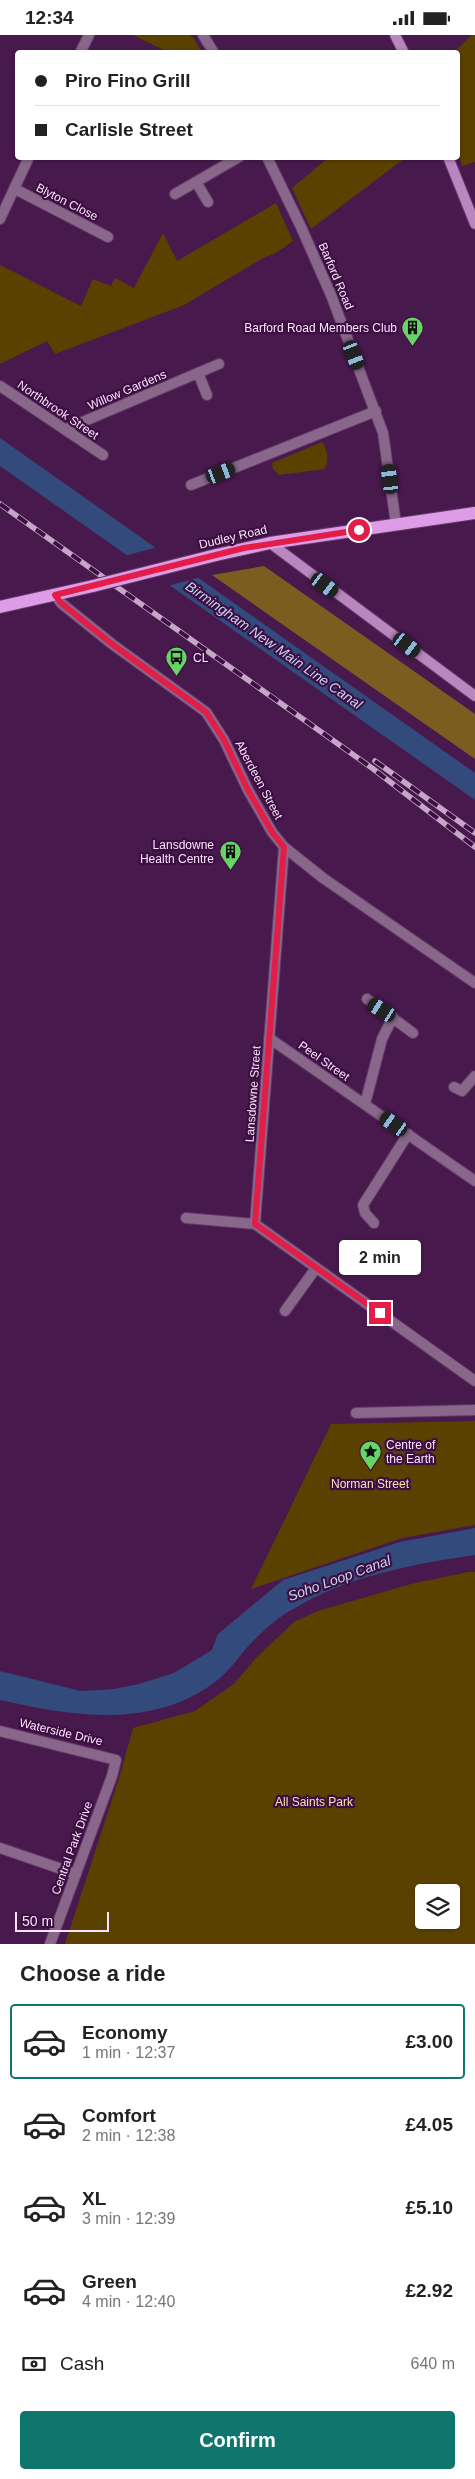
<!DOCTYPE html>
<html lang="en">
<head>
<meta charset="utf-8">
<style>
  :root { --surface:#fff; --page:#f6f6f6; --text:#222; --muted:#767676; --line:#e0e0e0; --accent:#0f766e }
  body { margin:0; font-family:Arial,sans-serif; background:var(--page); color:var(--text); height:100vh; display:flex; flex-direction:column; font-size:19px; white-space:nowrap }
  * { box-sizing:border-box; margin:0 }
  p { font-size:16px; color:var(--muted) }
  .icon { flex:none; width:28px; height:28px; fill:none; stroke:currentColor; stroke-width:2; stroke-linecap:round; stroke-linejoin:round }
  .map { position:relative; height:1909px; overflow:hidden }
  .details { display:flex; flex-direction:column; background:var(--surface); flex:1 }
  .details>* { flex:none }
  .hud { position:absolute; left:15px; top:15px; width:445px; height:110px; border-radius:5px; box-shadow:0 1px 4px #0004; display:grid; align-content:center; height:110px; padding:0 20px; background:var(--surface) }
  .buttons { position:absolute; left:415px; top:1849px; display:grid; gap:10px }
  .buttons a { display:grid; place-items:center; width:45px; height:45px; border-radius:5px; background:var(--surface); box-shadow:0 1px 4px #0004; font-size:25px }
  .scale { position:absolute; left:15px; bottom:12px; width:94px; box-sizing:border-box; padding-left:5px; border:2px solid #fbe4fd; border-top:0; font-size:14px; line-height:18px; white-space:nowrap; color:#fbe4fd; -webkit-text-stroke:4px #3d0e42; paint-order:stroke }
  .end { position:absolute; width:22px; height:22px; margin:-11px; border:6px solid #e11d48; background:#fff; box-shadow:0 0 0 2px #fff }
  .from { border-radius:50% }
  .bubble { position:absolute; height:35px; border-radius:5px; background:var(--surface); box-shadow:0 1px 4px #0004; font-size:16px; font-weight:600; line-height:35px; text-align:center }
  .car { position:absolute; width:15px; height:30px; margin:-15px -8px; border-radius:6px; box-shadow:0 0 4px 1px #0007; background:linear-gradient(#222 24%,#8ab4d8 0 40%,#222 0 76%,#8ab4d8 0 86%,#222 0) }
  .hud b { display:flex; align-items:center; gap:18px; height:48px; font-size:19px }
  .hud b+b { border-top:1px solid var(--line) }
  .hud i { width:12px; height:12px; background:var(--text) }
  ul { padding:0; list-style:none }
  li { display:flex; align-items:center; gap:15px; height:75px; margin:0 10px 8px; padding:0 10px; border:2px solid transparent; border-radius:5px }
  li div { flex:1 }
  li b { display:block; font-size:19px }
  li em { font-style:normal; font-weight:600 }
  li.selected { border-color:var(--accent) }
  li>.icon { width:45px; height:45px; stroke-width:1.5 }
  h2 { padding:0 20px; font-size:22px; line-height:60px }
  .pay { display:flex; align-items:center; gap:12px; height:55px; padding:0 20px; font-size:19px }
  .pay p { margin-inline-start:auto }
  .primary-button { display:flex; gap:10px; margin-top:auto; padding:10px 20px }
  .primary-button a { flex:1; height:58px; border-radius:5px; background:var(--accent); color:#fff; font-size:20px; font-weight:600; line-height:58px; text-align:center }
  .status { display:flex; justify-content:space-between; align-items:center; height:35px; padding:0 25px; background:var(--surface); direction:ltr }
  .status svg { height:14px; fill:currentColor }
  .map>svg:first-child { display:block }
</style>
</head>
<body>
<div class="status"><b>12:34</b><svg viewBox="0 0 49 12"><path d="M0 12V9h3v3zM5 12V6h3v6zM10 12V3h3v9zM15 12V0h3v12zM26 1h20v11H26zM47 4h2v5h-2z"/></svg></div>
<div class="map">
<svg width="475" height="1909" viewBox="0 0 475 1909">
  <rect width="100%" height="100%" fill="#48194d"/>
  <g fill="#5b4100" fill-rule="evenodd">
    <polygon points="133,0 190,0 194,4 202,17 168,17"/>
    <polygon points="472,0 475,0 475,127 462,131 458,115 458,18 454,17"/>
    <polygon points="328,123 328,122 405,123 311,194 292,153"/>
    <polygon points="276,168 293,206 276,218 263,223 184,270 55,319 47,306 0,329 0,230 81,271 93,244 111,251 115,243 134,253 163,198 177,226"/>
    <path d="M 322,407 C 328,417 329,423 325,434 L 279,440 L 273,434 L 272,428 Z"/>
    <polygon points="475,1386 475,1490 402,1503 251,1554 331,1389"/>
    <path d="M 468,1537 L 475,1537 L 475,1909 L 65,1909 L 120,1740 L 133,1693 L 195,1676 L 234,1649 L 256,1623 L 294,1587 L 318,1576 L 411,1549 ZM 424,1858 L 451,1858 L 451,1885 L 424,1885 Z"/>
  </g>
  <polygon fill="#7b5e1f" points="264,531 475,679 475,724 212,540"/>
  <g fill="#334b7c">
    <polygon points="0,403 475,738 475,765 0,431"/>
    <path d="M 475,1493 L 475,1520 C 414,1529 348,1541 295,1573 C 278,1582 264,1595 251,1608 C 239,1621 229,1637 215,1647 C 151,1695 72,1681 0,1665 L 0,1636 L 81,1656 L 114,1654 L 139,1649 L 174,1638 L 212,1615 L 218,1599 L 283,1545 L 400,1507 Z"/>
  </g>
  <polygon fill="#48194d" points="158,512 201,542 167,551 124,521"/>
  <g fill="none" stroke-linecap="round" stroke-linejoin="round">
    <defs>
      <g id="street">
        <polyline points="203,0 214,18"/>
        <polyline points="80,18 89,0"/>
        <polyline points="267,122 301,192 331,260 383,398 396,489"/>
        <polyline points="196,147 208,167"/>
        <polyline points="15,154 108,202"/>
        <polyline points="175,159 239,122"/>
        <polyline points="0,184 29,122"/>
        <polyline points="198,338 207,360"/>
        <polyline points="0,351 103,420"/>
        <polyline points="66,394 219,329"/>
        <polyline points="191,450 376,376"/>
        <polyline points="55,560 61,568 112,609 206,677 224,705 248,755 272,797 284,812 323,843 475,948"/>
        <polyline points="367,964 413,998"/>
        <polyline points="269,1003 475,1146"/>
        <polyline points="454,1052 462,1056 475,1041"/>
        <polyline points="365,1069 382,1004 393,982"/>
        <polyline points="186,1183 255,1189 475,1346"/>
        <polyline points="374,1188 365,1178 363,1170 408,1099"/>
        <polyline points="255,1189 284,812"/>
        <polyline points="285,1276 316,1233"/>
        <polyline points="356,1378 475,1375"/>
        <polyline points="0,1696 116,1725 112,1741 50,1909"/>
        <polyline points="0,1813 76,1839"/>
      </g>
      <g id="secondary">
        <polyline points="395,0 404,18"/>
        <polyline points="448,122 475,189"/>
        <polyline points="270,508 475,661"/>
      </g>
      <g id="primary">
        <polyline points="216,520 270,508 475,478"/>
        <polyline points="0,572 93,551"/>
      </g>
    </defs>
    <use href="#street" stroke="#653969" stroke-width="12"/>
    <use href="#secondary" stroke="#653969" stroke-width="12"/>
    <use href="#primary" stroke="#653969" stroke-width="14"/>
    <use href="#street" stroke="#88678b" stroke-width="10"/>
    <use href="#secondary" stroke="#b986bf" stroke-width="10"/>
    <use href="#primary" stroke="#df9ce6" stroke-width="12"/>
    <defs>
      <g id="rail">
        <polyline points="0,469 372,733 475,812"/>
        <polyline points="375,726 475,798"/>
      </g>
    </defs>
    <use href="#rail" stroke="#c5a6c8" stroke-width="5.5"/>
    <use href="#rail" stroke="#3d0e42" stroke-width="4" stroke-dasharray="11" stroke-linecap="butt"/>
    <defs>
      <polyline id="primary-bridge" points="93,551 216,520"/>
    </defs>
    <use href="#primary-bridge" stroke="#653969" stroke-width="14" stroke-linecap="butt"/>
    <use href="#primary-bridge" stroke="#df9ce6" stroke-width="12"/>
  </g>
  <g fill="none" stroke-linecap="round" stroke-linejoin="round">
    <polyline stroke="#e11d48" stroke-width="6" points="359,495 244,513 55,560 61,568 112,609 206,677 224,705 248,755 272,797 284,812 255,1189 380,1278"/>
  </g>
  <defs>
    <symbol id="building-pin" viewBox="-11 -11 22 30"><path d="M0 17L-7.5 6A9.5 9.5 0 1 1 7.5 6Z" fill="#67d466" stroke="#3d0e42"/><path d="M-4-6H4V6H1V3H-1V6H-4ZM-2.5-4.3h1.7v1.8h-1.7ZM.8-4.3h1.7v1.8H.8ZM-2.5-1h1.7V.8h-1.7ZM.8-1h1.7V.8H.8Z" fill="#111"/></symbol>
    <symbol id="bus-pin" viewBox="-11 -11 22 30"><path d="M0 17L-7.5 6A9.5 9.5 0 1 1 7.5 6Z" fill="#67d466" stroke="#3d0e42"/><path d="M-5-6H5V4H4V6H2V4H-2V6H-4V4H-5ZM-3.5-4V0h7V-4ZM-3.5 1.2v1.5H-2V1.2ZM2 1.2v1.5H3.5V1.2Z" fill="#111"/></symbol>
    <symbol id="sight-pin" viewBox="-11 -11 22 30"><path d="M0 17L-7.5 6A9.5 9.5 0 1 1 7.5 6Z" fill="#67d466" stroke="#3d0e42"/><path d="M0-6L1.8-2.2L6-1.7L2.9 1.2L3.7 5.4L0 3.3L-3.7 5.4L-2.9 1.2L-6-1.7L-1.8-2.2Z" fill="#111"/></symbol>
  </defs>
  <g fill-rule="evenodd">
    <use href="#building-pin" x="400" y="280" width="25" height="34"/>
    <use href="#bus-pin" x="164" y="610" width="25" height="34"/>
    <use href="#building-pin" x="218" y="804" width="25" height="34"/>
    <use href="#sight-pin" x="358" y="1404" width="25" height="34"/>
  </g>
  <g text-anchor="middle" dominant-baseline="central" stroke-width="4.5" stroke-linejoin="round" paint-order="stroke">
    <g font-size="12" fill="#fbe4fd" stroke="#3d0e42">
      <text transform="translate(67 167) rotate(27)">Blyton Close</text>
      <text transform="translate(336 241) rotate(67)">Barford Road</text>
      <text transform="translate(127 355) rotate(-23)">Willow Gardens</text>
      <text transform="translate(58 375) rotate(34)">Northbrook Street</text>
      <text transform="translate(233 502) rotate(-13)">Dudley Road</text>
      <text transform="translate(259 745) rotate(62)">Aberdeen Street</text>
      <text transform="translate(324 1026) rotate(35)">Peel Street</text>
      <text transform="translate(253 1059) rotate(-86)">Lansdowne Street</text>
      <text transform="translate(61 1697) rotate(13)">Waterside Drive</text>
      <text transform="translate(72 1813) rotate(-70)">Central Park Drive</text>
    </g>
    <g font-size="12" fill="#fbe4fd" stroke="#3d0e42" text-anchor="end">
      <text x="397" y="293">Barford Road Members Club</text>
      <text x="193" y="623" text-anchor="start">CL</text>
      <text x="214" y="810">Lansdowne<tspan x="214" dy="14">Health Centre</tspan></text>
      <text x="386" y="1410" text-anchor="start">Centre of<tspan x="386" dy="14">the Earth</tspan></text>
    </g>
    <g font-size="12" fill="#fbe1b0" stroke="#3d0e42">
      <text x="370" y="1449">Norman Street</text>
      <text x="314" y="1767">All Saints Park</text>
    </g>
    <g font-size="14" font-style="italic" fill="#c5d6f5" stroke="#3d0e42">
      <text transform="translate(274 610) rotate(35)">Birmingham New Main Line Canal</text>
      <text transform="translate(339 1543) rotate(-20)">Soho Loop Canal</text>
    </g>
  </g>
</svg>
<div class="buttons">
<a><svg class="icon" aria-label="layers" viewBox="0 0 24 24"><path d="M12 4l9 5-9 5-9-5zM3 14l9 5 9-5"/></svg></a>
</div>
<div class="scale">50 m</div>
<i class="end from" style="left:359px;top:495px"></i>
<i class="end" style="left:380px;top:1278px"></i>
<div class="bubble" style="left:339px;top:1205px;width:82px">2 min</div>
<i class="car" style="left:354px;top:320px;rotate:159deg"></i>
<i class="car" style="left:221px;top:438px;rotate:69deg"></i>
<i class="car" style="left:390px;top:444px;rotate:353deg"></i>
<i class="car" style="left:325px;top:550px;rotate:127deg"></i>
<i class="car" style="left:407px;top:610px;rotate:127deg"></i>
<i class="car" style="left:382px;top:975px;rotate:303deg"></i>
<i class="car" style="left:394px;top:1089px;rotate:305deg"></i>
<div class="hud">
<b><i class="from"></i>Piro Fino Grill</b>
<b><i></i>Carlisle Street</b>
</div>
</div>
<section class="details">
<h2>Choose a ride</h2>
<ul>
<li class="selected"><svg class="icon" aria-label="car" viewBox="0 0 24 24"><path d="M5 17H2v-5l4-1 3-4h7l3 4 3 1v5h-3M9 17h6M6 11h13"/><circle cx="7" cy="17" r="2"/><circle cx="17" cy="17" r="2"/></svg><div><b>Economy</b><p>1 min · 12:37</p></div><em>£3.00</em></li>
<li><svg class="icon" aria-label="car" viewBox="0 0 24 24"><path d="M5 17H2v-5l4-1 3-4h7l3 4 3 1v5h-3M9 17h6M6 11h13"/><circle cx="7" cy="17" r="2"/><circle cx="17" cy="17" r="2"/></svg><div><b>Comfort</b><p>2 min · 12:38</p></div><em>£4.05</em></li>
<li><svg class="icon" aria-label="car" viewBox="0 0 24 24"><path d="M5 17H2v-5l4-1 3-4h7l3 4 3 1v5h-3M9 17h6M6 11h13"/><circle cx="7" cy="17" r="2"/><circle cx="17" cy="17" r="2"/></svg><div><b>XL</b><p>3 min · 12:39</p></div><em>£5.10</em></li>
<li><svg class="icon" aria-label="car" viewBox="0 0 24 24"><path d="M5 17H2v-5l4-1 3-4h7l3 4 3 1v5h-3M9 17h6M6 11h13"/><circle cx="7" cy="17" r="2"/><circle cx="17" cy="17" r="2"/></svg><div><b>Green</b><p>4 min · 12:40</p></div><em>£2.92</em></li>
</ul>
<div class="pay"><svg class="icon" aria-label="cash" viewBox="0 0 24 24"><path d="M3 7h18v10H3z"/><circle cx="12" cy="12" r="2"/></svg>Cash<p>640 m</p></div>
<div class="primary-button"><a>Confirm</a></div>
</section>
</body>
</html>
